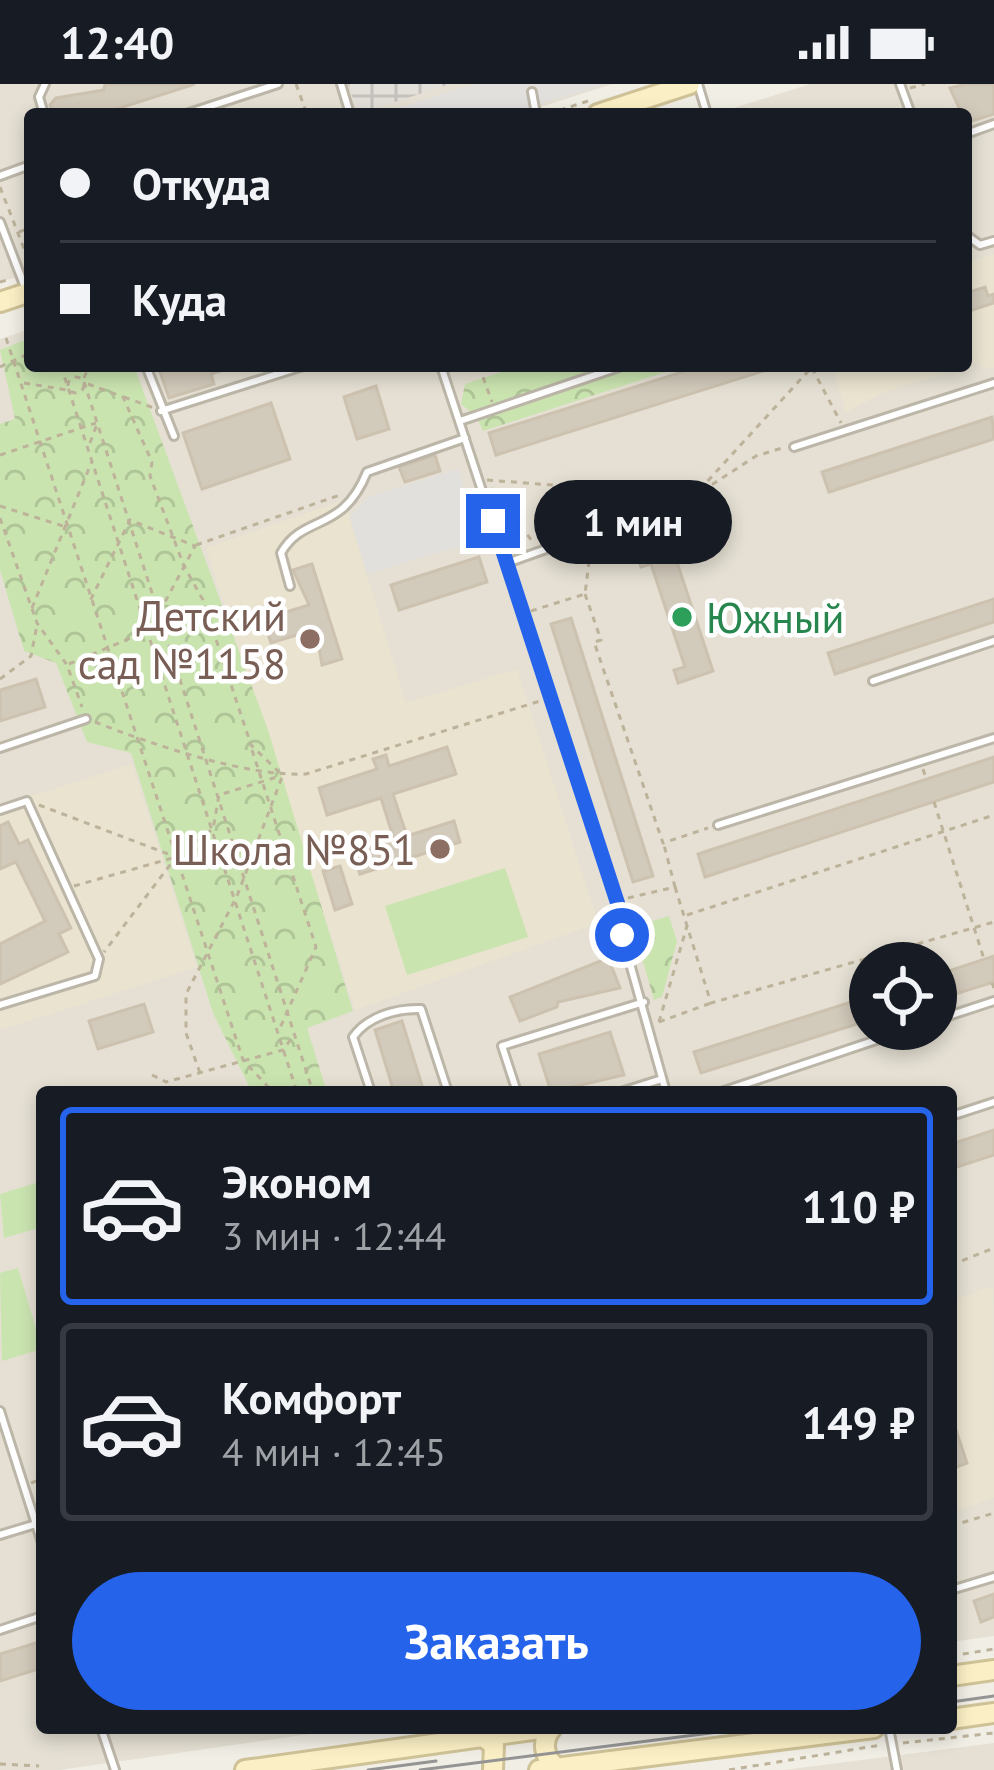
<!DOCTYPE html>
<html lang="ru">
<head>
<meta charset="utf-8">
<style>
  :root { --surface:#171b24; --page:#242831; --text:#f1f3f6; --muted:#9ea1a6; --line:#363941; --accent:#2563eb }
  body { margin:0; font-family:"PT Sans",sans-serif; background:var(--page); color:var(--text); height:100vh; display:flex; flex-direction:column; font-size:45px; white-space:nowrap }
  * { box-sizing:border-box; margin:0 }
  p { font-size:39px; color:var(--muted) }
  .icon { flex:none; width:66px; height:66px; fill:none; stroke:currentColor; stroke-width:2; stroke-linecap:round; stroke-linejoin:round }
  .map { position:relative; flex:1; overflow:hidden }
  .panel { position:absolute; left:36px; top:1002px; width:921px; height:648px; display:flex; flex-direction:column; background:var(--surface); border-radius:12px; box-shadow:0 6px 18px #0003 }
  .panel>* { flex:none }
  .hud { position:absolute; left:24px; top:24px; width:948px; height:264px; border-radius:12px; box-shadow:0 6px 18px #0003; display:grid; align-content:center; height:264px; padding:0 36px; background:var(--surface) }
  .controls { position:absolute; left:849px; top:858px; display:grid; gap:24px }
  .controls a { display:grid; place-items:center; width:108px; height:108px; border-radius:50%; background:var(--surface); box-shadow:0 6px 18px #0003; font-size:60px }
  .end { position:absolute; width:54px; height:54px; margin:-27px; border:15px solid #2563eb; background:#fff; box-shadow:0 0 0 6px #fff }
  .from { border-radius:50% }
  .bubble { position:absolute; height:84px; border-radius:42px; background:var(--surface); box-shadow:0 6px 18px #0003; font-size:39px; font-weight:700; line-height:84px; text-align:center }
  .hud b { display:flex; align-items:center; gap:42px; height:114px; font-size:45px }
  .hud b+b { border-top:3px solid var(--line) }
  .hud i { width:30px; height:30px; background:var(--text) }
  ul { padding:21px 0 0; list-style:none }
  li { display:flex; align-items:center; gap:36px; height:198px; margin:0 24px 18px; padding:0 12px; border:6px solid var(--line); border-radius:12px }
  li div { flex:1 }
  li b { display:block; font-size:45px }
  li em { font-style:normal; font-weight:700 }
  li.selected { border-color:var(--accent) }
  li>.icon { width:108px; height:108px; stroke-width:1.5 }
  .action { display:flex; gap:24px; margin-top:auto; padding:24px 36px }
  .action a { flex:1; height:138px; border-radius:72px; background:var(--accent); color:#fff; font-size:48px; font-weight:700; line-height:138px; text-align:center }
  .status { display:flex; justify-content:space-between; align-items:center; height:84px; padding:0 60px; background:var(--surface); direction:ltr }
  .status svg { height:33px; fill:currentColor }
  .map>svg:first-child { display:block }
</style>
</head>
<body>
<div class="status"><b>12:40</b><svg viewBox="0 0 49 12"><path d="M0 12V9h3v3zM5 12V6h3v6zM10 12V3h3v9zM15 12V0h3v12zM26 1h20v11H26zM47 4h2v5h-2z"/></svg></div>
<div class="map">
<svg width="994" height="1686" viewBox="0 0 994 1686">
  <defs>
    <pattern id="industrial-grid" width="8" height="8" patternUnits="userSpaceOnUse" patternTransform="scale(3)"><rect width="8" height="8" fill="#e3e0da"/><path d="M0 4h8M4 0v8" fill="none" stroke="#c4c1bc"/></pattern>
    <pattern id="forest-crowns" width="20" height="18" patternUnits="userSpaceOnUse" patternTransform="scale(3)"><rect width="20" height="18" fill="#cae4b0"/><path d="M2 6a3 3 0 1 1 6 0M12 15a3 3 0 1 1 6 0" fill="none" stroke="#afc598"/></pattern>
  </defs>
  <rect width="100%" height="100%" fill="#f1eee5"/>
  <g fill="#e5e0d3" fill-rule="evenodd">
    <polygon points="0,0 612,0 519,30 30,30 30,189 0,198"/>
    <path d="M 810,0 L 994,0 L 994,1552 L 951,1558 L 951,1008 L 42,1008 L 42,1644 L 351,1644 L 59,1686 L 0,1686 L 0,255 L 30,245 L 30,282 L 966,282 L 966,30 L 715,30 ZM 870,879 L 936,879 L 936,945 L 870,945 Z"/>
    <polygon points="994,1659 994,1686 784,1686"/>
  </g>
  <polygon fill="url(#industrial-grid)" points="348,0 450,0 358,30"/>
  <g fill="#eae3d0">
    <polygon points="994,170 994,283 983,286 979,278 883,309 846,328 832,282 966,282 966,179"/>
    <polygon points="344,416 406,619 517,585 598,839 355,926 206,464"/>
    <polygon points="132,680 197,883 0,946 0,722"/>
    <polygon points="993,1202 994,1413 951,1429 951,1217"/>
  </g>
  <g fill="url(#forest-crowns)">
    <polygon points="30,254 30,282 134,282 268,646 353,927 307,944 327,1008 252,1008 213,929 131,669 87,658 56,579 24,567 0,486 0,340 15,335 0,266"/>
    <polygon points="519,282 684,282 483,347 476,332 461,320 465,300"/>
    <polygon points="669,832 677,857 662,913 654,916 633,843"/>
  </g>
  <g fill="#cae4b0">
    <polygon points="505,784 528,853 407,891 385,822"/>
    <polygon points="42,1097 42,1143 4,1154 0,1110"/>
    <polygon points="18,1184 42,1265 2,1277 0,1189"/>
  </g>
  <g fill="#e2e0dd">
    <polygon points="473,0 604,0 510,30 381,30"/>
    <polygon points="458,385 480,456 367,490 350,433 368,413"/>
  </g>
  <g fill="#d2cabb" stroke="#cdc2af" stroke-width="3">
    <polygon points="105,0 195,0 101,30 54,30 50,21 56,14 104,6"/>
    <polygon points="967,0 994,0 994,30 966,39 950,4"/>
    <polygon points="985,203 988,212 994,210 994,219 966,228 966,209"/>
    <polygon points="158,282 236,282 211,290 214,300 169,314"/>
    <polygon points="701,282 779,282 496,371 489,349"/>
    <polygon points="376,302 389,345 357,355 344,313"/>
    <polygon points="271,319 290,375 202,405 183,349"/>
    <polygon points="992,333 994,355 829,408 822,388"/>
    <polygon points="435,371 440,387 405,398 399,383"/>
    <polygon points="671,460 713,587 678,599 674,586 685,583 651,480 641,483 637,471"/>
    <polygon points="479,473 487,498 399,526 391,501"/>
    <polygon points="312,480 342,575 322,581 316,545 271,559 263,535 309,521 293,486"/>
    <polygon points="994,515 994,538 835,590 828,569"/>
    <polygon points="571,534 653,792 633,798 551,540"/>
    <polygon points="36,595 45,623 0,637 0,606"/>
    <polygon points="447,663 456,690 393,710 407,752 454,737 460,758 360,790 353,769 394,756 381,714 327,731 319,704 377,685 373,675 386,671 389,682"/>
    <polygon points="994,673 994,698 705,793 698,770"/>
    <polygon points="8,738 19,760 28,756 71,844 59,850 68,868 0,900 0,860 45,837 16,778 0,785 0,742"/>
    <polygon points="340,782 352,820 335,826 323,787"/>
    <polygon points="994,872 994,898 936,916 936,891"/>
    <polygon points="608,874 620,904 558,918 557,923 520,937 510,913"/>
    <polygon points="870,912 870,936 701,989 694,968"/>
    <polygon points="144,920 153,948 98,965 89,937"/>
    <polygon points="402,937 424,1008 394,1008 375,946"/>
    <polygon points="610,948 624,991 551,1008 539,970"/>
    <polygon points="994,1046 994,1071 951,1085 951,1060"/>
    <polygon points="951,1331 967,1379 951,1385"/>
    <polygon points="994,1510 994,1533 981,1538 974,1517"/>
    <polygon points="42,1557 42,1584 0,1597 0,1570"/>
  </g>
  <g fill="none" stroke-linecap="round" stroke-linejoin="round">
    <defs>
      <g id="lane">
        <polyline points="341,0 350,30"/>
        <polyline points="698,0 707,30"/>
        <polyline points="900,0 911,30"/>
        <polyline points="532,8 536,30"/>
        <polyline points="44,30 39,13 45,0"/>
        <polyline points="186,30 278,0"/>
        <polyline points="966,50 994,40"/>
        <polyline points="0,92 30,81"/>
        <polyline points="0,138 26,206"/>
        <polyline points="966,151 980,161 994,157"/>
        <polyline points="146,282 174,352"/>
        <polyline points="441,282 626,845 622,851 666,1008"/>
        <polyline points="161,327 303,282"/>
        <polyline points="460,337 622,282"/>
        <polyline points="794,363 994,299"/>
        <polyline points="507,479 633,434"/>
        <path d="M 290,502 L 281,469 C 304,429 342,450 367,388 L 465,354"/>
        <polyline points="873,597 994,557"/>
        <polyline points="0,664 86,635"/>
        <polyline points="0,726 27,717 99,875 95,892 0,921"/>
        <polyline points="718,741 994,654"/>
        <polyline points="936,936 994,917"/>
        <path d="M 371,1008 L 353,953 C 367,933 396,924 421,925 L 448,1008"/>
        <polyline points="517,1008 502,962 644,918"/>
        <polyline points="621,1008 662,995"/>
        <polyline points="721,1008 909,945"/>
        <polyline points="951,1032 994,1018"/>
        <polyline points="0,1327 42,1459"/>
        <polyline points="0,1451 36,1440"/>
        <polyline points="951,1506 994,1493"/>
        <polyline points="0,1546 42,1532"/>
        <polyline points="101,1644 115,1686"/>
        <polyline points="889,1644 897,1686"/>
      </g>
      <g id="secondary">
        <polyline points="598,30 690,0"/>
        <polyline points="0,218 30,208"/>
        <polyline points="951,1592 994,1586"/>
        <polyline points="951,1635 994,1629"/>
        <path d="M 552,1644 C 541,1656 543,1675 558,1684"/>
        <polyline points="483,1653 494,1661 493,1686"/>
        <polyline points="245,1686 547,1644"/>
        <polyline points="539,1686 874,1644"/>
      </g>
    </defs>
    <use href="#lane" stroke="#bcb6a8" stroke-width="12"/>
    <use href="#secondary" stroke="#cfc297" stroke-width="24"/>
    <g stroke="#bdb29a" stroke-width="3" stroke-dasharray="6 6" stroke-linecap="butt">
      <polyline points="296,0 307,30"/>
      <polyline points="910,4 925,0"/>
      <polyline points="548,30 591,16"/>
      <polyline points="0,103 30,180"/>
      <polyline points="19,148 30,144"/>
      <polyline points="0,198 11,195"/>
      <polyline points="6,254 243,976 273,1008"/>
      <polyline points="61,282 297,1008"/>
      <polyline points="479,282 492,318"/>
      <polyline points="491,282 497,282"/>
      <polyline points="0,283 30,269"/>
      <polyline points="812,284 841,339"/>
      <circle cx="76" cy="301" r="8"/>
      <polyline points="84,294 89,282"/>
      <polyline points="84,298 313,1008"/>
      <polyline points="24,299 67,306"/>
      <polyline points="88,300 123,313 152,378 150,392 184,482 203,516 251,661 281,690"/>
      <polyline points="124,313 154,324"/>
      <polyline points="90,359 97,340"/>
      <polyline points="0,371 96,339"/>
      <polyline points="487,396 694,412 811,284"/>
      <polyline points="491,404 518,466"/>
      <polyline points="702,407 756,372 782,364"/>
      <polyline points="0,422 66,443"/>
      <polyline points="506,422 532,457"/>
      <polyline points="641,432 688,414"/>
      <polyline points="0,434 37,539 67,581 82,623"/>
      <polyline points="196,461 340,411"/>
      <polyline points="585,510 601,556 594,558 663,759 708,744"/>
      <polyline points="32,524 92,377"/>
      <polyline points="531,527 585,510 591,462"/>
      <polyline points="69,580 150,546 195,462 130,436 90,517"/>
      <polyline points="0,595 31,572 37,541"/>
      <path d="M 95,638 C 151,660 247,693 306,690 L 540,617"/>
      <polyline points="252,666 316,863 280,944"/>
      <polyline points="923,685 926,695"/>
      <polyline points="934,718 984,875"/>
      <polyline points="39,721 176,773 104,868"/>
      <polyline points="74,802 176,773 213,745 219,711 277,693"/>
      <polyline points="675,803 711,919 994,838"/>
      <polyline points="628,814 675,803 664,761"/>
      <polyline points="687,831 994,731"/>
      <polyline points="992,899 994,904"/>
      <polyline points="659,938 687,842"/>
      <polyline points="659,938 711,919"/>
      <polyline points="200,989 186,949 186,910 237,812 282,693"/>
      <polyline points="152,991 166,998 283,966 293,952"/>
      <polyline points="951,1181 994,1164"/>
      <polyline points="31,1399 42,1395"/>
      <polyline points="951,1442 994,1429"/>
      <polyline points="951,1572 994,1565"/>
      <polyline points="903,1659 994,1649"/>
      <polyline points="0,1680 39,1682"/>
      <polyline points="729,1686 881,1661"/>
    </g>
    <use href="#lane" stroke="#fff" stroke-width="6"/>
    <use href="#secondary" stroke="#fbf0c5" stroke-width="18"/>
    <g stroke="#949494" stroke-width="3">
      <polyline points="951,1618 994,1612"/>
      <polyline points="368,1686 436,1677"/>
      <polyline points="420,1686 750,1644"/>
    </g>
  </g>
  <g fill="none" stroke-linecap="round" stroke-linejoin="round">
    <polyline stroke="#2563eb" stroke-width="15" points="493,437 626,845 622,851"/>
  </g>
  <circle fill="#2e9e5b" stroke="#fff" stroke-width="4.5" cx="682" cy="533" r="12"/>
  <g fill="#8d6e63" stroke="#fff" stroke-width="4.5">
    <circle cx="310" cy="555" r="12"/>
    <circle cx="440" cy="765" r="12"/>
  </g>
  <g text-anchor="middle" dominant-baseline="central" stroke-width="9" stroke-linejoin="round" paint-order="stroke">
    <g font-size="42" fill="#785e54" stroke="#fff" text-anchor="end">
      <text x="286" y="531">Детский<tspan x="286" dy="48">сад №1158</tspan></text>
      <text x="416" y="765">Школа №851</text>
    </g>
    <g font-size="42" fill="#27864d" stroke="#fff" text-anchor="start">
      <text x="706" y="533">Южный</text>
    </g>
  </g>
</svg>
<div class="controls">
<a><svg class="icon" aria-label="locate" viewBox="0 0 24 24"><circle cx="12" cy="12" r="6"/><path d="M12 2v4M12 18v4M2 12h4M18 12h4"/></svg></a>
</div>
<i class="end from" style="left:622px;top:851px"></i>
<i class="end" style="left:493px;top:437px"></i>
<div class="bubble" style="left:534px;top:396px;width:198px">1 мин</div>
<div class="hud">
<b><i class="from"></i>Откуда</b>
<b><i></i>Куда</b>
</div>
<section class="panel">
<ul>
<li class="selected"><svg class="icon" aria-label="car" viewBox="0 0 24 24"><path d="M5 17H2v-5l4-1 3-4h7l3 4 3 1v5h-3M9 17h6M6 11h13"/><circle cx="7" cy="17" r="2"/><circle cx="17" cy="17" r="2"/></svg><div><b>Эконом</b><p>3 мин · 12:44</p></div><em>110 ₽</em></li>
<li><svg class="icon" aria-label="car" viewBox="0 0 24 24"><path d="M5 17H2v-5l4-1 3-4h7l3 4 3 1v5h-3M9 17h6M6 11h13"/><circle cx="7" cy="17" r="2"/><circle cx="17" cy="17" r="2"/></svg><div><b>Комфорт</b><p>4 мин · 12:45</p></div><em>149 ₽</em></li>
</ul>
<div class="action"><a>Заказать</a></div>
</section>
</div>
</body>
</html>
